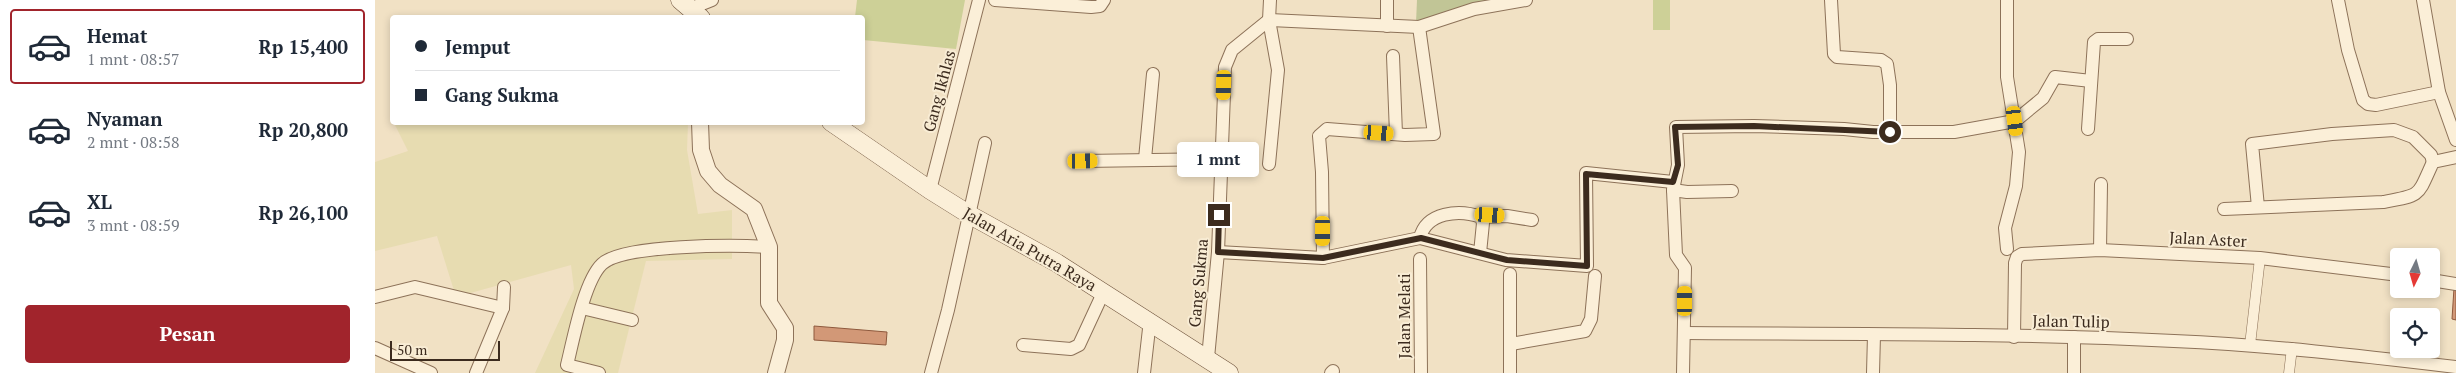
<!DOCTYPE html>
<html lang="id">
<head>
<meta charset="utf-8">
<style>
  :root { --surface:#fff; --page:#f2f2f3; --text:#1f2937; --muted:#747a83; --line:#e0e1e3; --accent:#a1242c }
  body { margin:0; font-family:"PT Serif",serif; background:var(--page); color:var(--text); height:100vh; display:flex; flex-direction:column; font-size:19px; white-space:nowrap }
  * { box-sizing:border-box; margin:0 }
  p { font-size:16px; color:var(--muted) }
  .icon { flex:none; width:28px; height:28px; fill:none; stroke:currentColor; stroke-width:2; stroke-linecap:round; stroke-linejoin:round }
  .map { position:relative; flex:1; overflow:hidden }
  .panel { display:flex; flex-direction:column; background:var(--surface); width:375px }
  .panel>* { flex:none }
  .guide { position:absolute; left:15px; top:15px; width:475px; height:110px; border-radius:5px; box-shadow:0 2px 8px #0003; display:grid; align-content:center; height:110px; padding:0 25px; background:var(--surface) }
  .needle { width:32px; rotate:185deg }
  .buttons { position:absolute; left:2015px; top:248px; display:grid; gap:10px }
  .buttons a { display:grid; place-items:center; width:50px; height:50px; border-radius:5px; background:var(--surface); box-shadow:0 2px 8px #0003; font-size:25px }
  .scale { position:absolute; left:15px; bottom:12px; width:110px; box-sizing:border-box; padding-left:5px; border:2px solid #3c2b1e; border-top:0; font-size:14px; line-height:18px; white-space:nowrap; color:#3c2b1e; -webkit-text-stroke:4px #f8ecd4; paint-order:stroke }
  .end { position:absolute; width:22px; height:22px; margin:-11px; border:6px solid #3c2b1e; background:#fff; box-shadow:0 0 0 2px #fff }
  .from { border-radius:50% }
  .bubble { position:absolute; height:35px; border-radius:5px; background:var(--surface); box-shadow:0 2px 8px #0003; font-size:16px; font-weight:700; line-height:35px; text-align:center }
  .car { position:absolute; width:15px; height:30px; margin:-15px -8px; border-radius:6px; box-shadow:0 0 4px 1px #0007; background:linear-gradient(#f5c518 24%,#345 0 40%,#f5c518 0 76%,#345 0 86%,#f5c518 0) }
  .guide b { display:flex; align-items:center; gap:18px; height:48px; font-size:19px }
  .guide b+b { border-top:1px solid var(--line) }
  .guide i { width:12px; height:12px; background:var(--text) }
  ul { padding:9px 0 0; list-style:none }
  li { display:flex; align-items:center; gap:15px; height:75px; margin:0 10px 8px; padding:0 15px; border:2px solid transparent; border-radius:5px }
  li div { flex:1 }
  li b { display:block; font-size:19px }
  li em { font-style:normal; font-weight:700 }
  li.current { border-color:var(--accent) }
  li>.icon { width:45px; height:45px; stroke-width:1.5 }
  .cta { display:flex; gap:10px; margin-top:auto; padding:10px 25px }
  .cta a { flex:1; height:58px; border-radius:5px; background:var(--accent); color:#fff; font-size:20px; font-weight:700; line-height:58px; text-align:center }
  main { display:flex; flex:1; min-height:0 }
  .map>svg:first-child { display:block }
</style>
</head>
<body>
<main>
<section class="panel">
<ul>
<li class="current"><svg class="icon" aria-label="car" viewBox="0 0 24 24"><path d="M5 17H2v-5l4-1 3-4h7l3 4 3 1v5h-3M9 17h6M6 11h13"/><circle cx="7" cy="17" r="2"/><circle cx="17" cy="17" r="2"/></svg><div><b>Hemat</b><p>1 mnt · 08:57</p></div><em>Rp 15,400</em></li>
<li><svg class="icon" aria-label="car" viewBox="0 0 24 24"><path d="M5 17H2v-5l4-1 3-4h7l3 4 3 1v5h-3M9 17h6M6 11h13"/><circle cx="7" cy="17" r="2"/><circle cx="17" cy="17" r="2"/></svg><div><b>Nyaman</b><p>2 mnt · 08:58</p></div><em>Rp 20,800</em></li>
<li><svg class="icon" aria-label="car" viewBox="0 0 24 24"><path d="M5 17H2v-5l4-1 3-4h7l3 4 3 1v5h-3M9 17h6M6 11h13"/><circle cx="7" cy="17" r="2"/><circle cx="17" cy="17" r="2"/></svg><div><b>XL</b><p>3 mnt · 08:59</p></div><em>Rp 26,100</em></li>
</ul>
<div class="cta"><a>Pesan</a></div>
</section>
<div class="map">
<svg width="2081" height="373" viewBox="0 0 2081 373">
  <rect width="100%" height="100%" fill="#f1e1c4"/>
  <polygon fill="#e7dcb1" points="19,123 313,123 312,150 323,214 357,210 357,259 271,261 243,373 160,373 199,289 196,265 81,297 62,236 0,251 0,162 33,151"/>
  <g fill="#cdd097">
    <polygon points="482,0 590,0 581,49 488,40 488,18 480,17"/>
    <rect x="1278" y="0" width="17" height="30"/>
  </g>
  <polygon fill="#c1c596" points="1042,0 1127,0 1041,23"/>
  <g fill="#d29877" stroke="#8e593d">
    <polygon points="2079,288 2081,288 2081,320 2077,319"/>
    <polygon points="439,326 512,332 511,345 439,340"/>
  </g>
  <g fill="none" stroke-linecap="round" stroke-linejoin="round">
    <defs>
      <g id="pedestrian">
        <polyline points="1875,345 1885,258"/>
        <polyline points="1914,373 1917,348"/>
      </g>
      <g id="minor">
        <polyline points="620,0 716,7 725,6 729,0"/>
        <polyline points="1456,0 1459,54 1462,57 1506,60 1512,64 1515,85 1515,132"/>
        <polyline points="1963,0 1973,50 1988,100 1993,104 2001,105 2064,92"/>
        <polyline points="2048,0 2064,92 2081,140"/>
        <polyline points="317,8 337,0"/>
        <polyline points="894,20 1044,27 1099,9 1151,0"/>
        <polyline points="1012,26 1012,0"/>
        <polyline points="1018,56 1021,134"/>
        <polyline points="1713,129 1719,42 1723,39 1752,39"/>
        <polyline points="770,159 778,74"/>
        <polyline points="708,161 846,159"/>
        <polyline points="894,164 903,70 894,20 895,0"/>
        <polyline points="555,190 604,0"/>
        <polyline points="1298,190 1312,192 1357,191"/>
        <polyline points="1883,207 1877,144 1957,134 2019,130 2038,137 2056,155 2058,162"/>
        <path d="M 1849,209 L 2008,202 C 2047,195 2042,197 2058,162 L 2081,157"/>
        <polyline points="1106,217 1132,216 1157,220"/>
        <path d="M 1045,238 C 1051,212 1084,209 1106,217 L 1108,223 L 1105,253"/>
        <polyline points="1632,249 1630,228 1641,186 1644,152 1632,77 1632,0"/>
        <polyline points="1725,250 1726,184"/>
        <polyline points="843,252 948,258 1045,238 1131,260 1212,266 1211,173 1298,182"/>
        <polyline points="948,258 947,172 944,136 952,129 1030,135 1059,134 1044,27"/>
        <polyline points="1045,259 1046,373"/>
        <polyline points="2056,280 2081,284"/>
        <polyline points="0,297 40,287 128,308"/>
        <polyline points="207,308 257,320"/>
        <path d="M 1310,333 C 1473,334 1636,333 1799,341 C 1893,345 1987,356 2081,367"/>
        <polyline points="1639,337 1640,263 1642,257 1647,254 1725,250 1885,258 2024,275"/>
        <polyline points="1136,344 1210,331 1216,319 1220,276"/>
        <polyline points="648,345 696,349 704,345 729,291"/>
        <polyline points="0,348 56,373"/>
        <polyline points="833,358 843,252 850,67 857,50 894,20"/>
        <polyline points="101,373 128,308 129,287"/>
        <path d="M 224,373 L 192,365 C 198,341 209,281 227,264 C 248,244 362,245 394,247"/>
        <polyline points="556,373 573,310 610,143"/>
        <polyline points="769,373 775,320"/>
        <polyline points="956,373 958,371"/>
        <polyline points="1135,373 1135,274"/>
        <polyline points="1308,373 1310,268 1301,255 1298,190 1303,165 1301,127 1379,126 1469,129 1498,132 1579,132 1640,121 1668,98 1680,77 1716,81"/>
        <polyline points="1498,373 1499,335"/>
        <polyline points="1699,373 1699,337"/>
      </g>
      <polyline id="tertiary" points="325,122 326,150 333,171 345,185 379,209 394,247 394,303 410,328 410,340 401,373"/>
      <g id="secondary">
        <polyline points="305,0 326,18"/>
        <polyline points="456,122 555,190 595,215 682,263 854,373"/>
      </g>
    </defs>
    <use href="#pedestrian" stroke="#8d7259" stroke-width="11"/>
    <use href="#minor" stroke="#8d7259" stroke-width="14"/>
    <use href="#tertiary" stroke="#8d7259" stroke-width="18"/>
    <use href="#secondary" stroke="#6f533c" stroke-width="19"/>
    <use href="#pedestrian" stroke="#fbefd8" stroke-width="10"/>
    <use href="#minor" stroke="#fbefd8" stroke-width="12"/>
    <use href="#tertiary" stroke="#fbefd8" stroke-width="16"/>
    <use href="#secondary" stroke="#fbefd8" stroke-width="18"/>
  </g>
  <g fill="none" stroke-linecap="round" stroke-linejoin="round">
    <polyline stroke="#3c2b1e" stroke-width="6" points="844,215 843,252 948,258 1046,238 1132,260 1212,266 1211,174 1298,182 1303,165 1300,127 1379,126 1515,132"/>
  </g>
  <g text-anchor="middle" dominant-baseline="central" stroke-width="4" stroke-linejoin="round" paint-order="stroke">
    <g font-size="16" fill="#3c2b1e" stroke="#f8ecd4">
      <text transform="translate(564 91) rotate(-75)">Gang Ikhlas</text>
      <text transform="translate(1833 239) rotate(3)">Jalan Aster</text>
      <text transform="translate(655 249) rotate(30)">Jalan Aria Putra Raya</text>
      <text transform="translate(823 283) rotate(-85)">Gang Sukma</text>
      <text transform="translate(1029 316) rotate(-90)">Jalan Melati</text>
      <text transform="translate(1696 321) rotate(1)">Jalan Tulip</text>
    </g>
  </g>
</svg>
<div class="buttons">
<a><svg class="needle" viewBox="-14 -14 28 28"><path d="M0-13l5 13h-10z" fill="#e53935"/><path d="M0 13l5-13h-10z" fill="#747a83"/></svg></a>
<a><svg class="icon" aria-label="locate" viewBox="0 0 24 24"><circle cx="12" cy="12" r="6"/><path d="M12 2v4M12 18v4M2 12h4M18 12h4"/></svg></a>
</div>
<div class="scale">50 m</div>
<i class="end from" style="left:1515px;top:132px"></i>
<i class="end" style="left:844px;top:215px"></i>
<div class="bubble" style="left:802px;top:142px;width:82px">1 mnt</div>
<i class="car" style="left:849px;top:85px;rotate:182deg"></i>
<i class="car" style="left:1640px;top:121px;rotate:173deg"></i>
<i class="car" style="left:1004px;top:133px;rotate:94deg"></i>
<i class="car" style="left:708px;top:161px;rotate:89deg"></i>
<i class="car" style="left:1115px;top:215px;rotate:93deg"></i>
<i class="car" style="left:948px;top:231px;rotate:180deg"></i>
<i class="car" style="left:1310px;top:301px;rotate:0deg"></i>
<div class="guide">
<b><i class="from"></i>Jemput</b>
<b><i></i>Gang Sukma</b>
</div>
</div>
</main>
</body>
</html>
